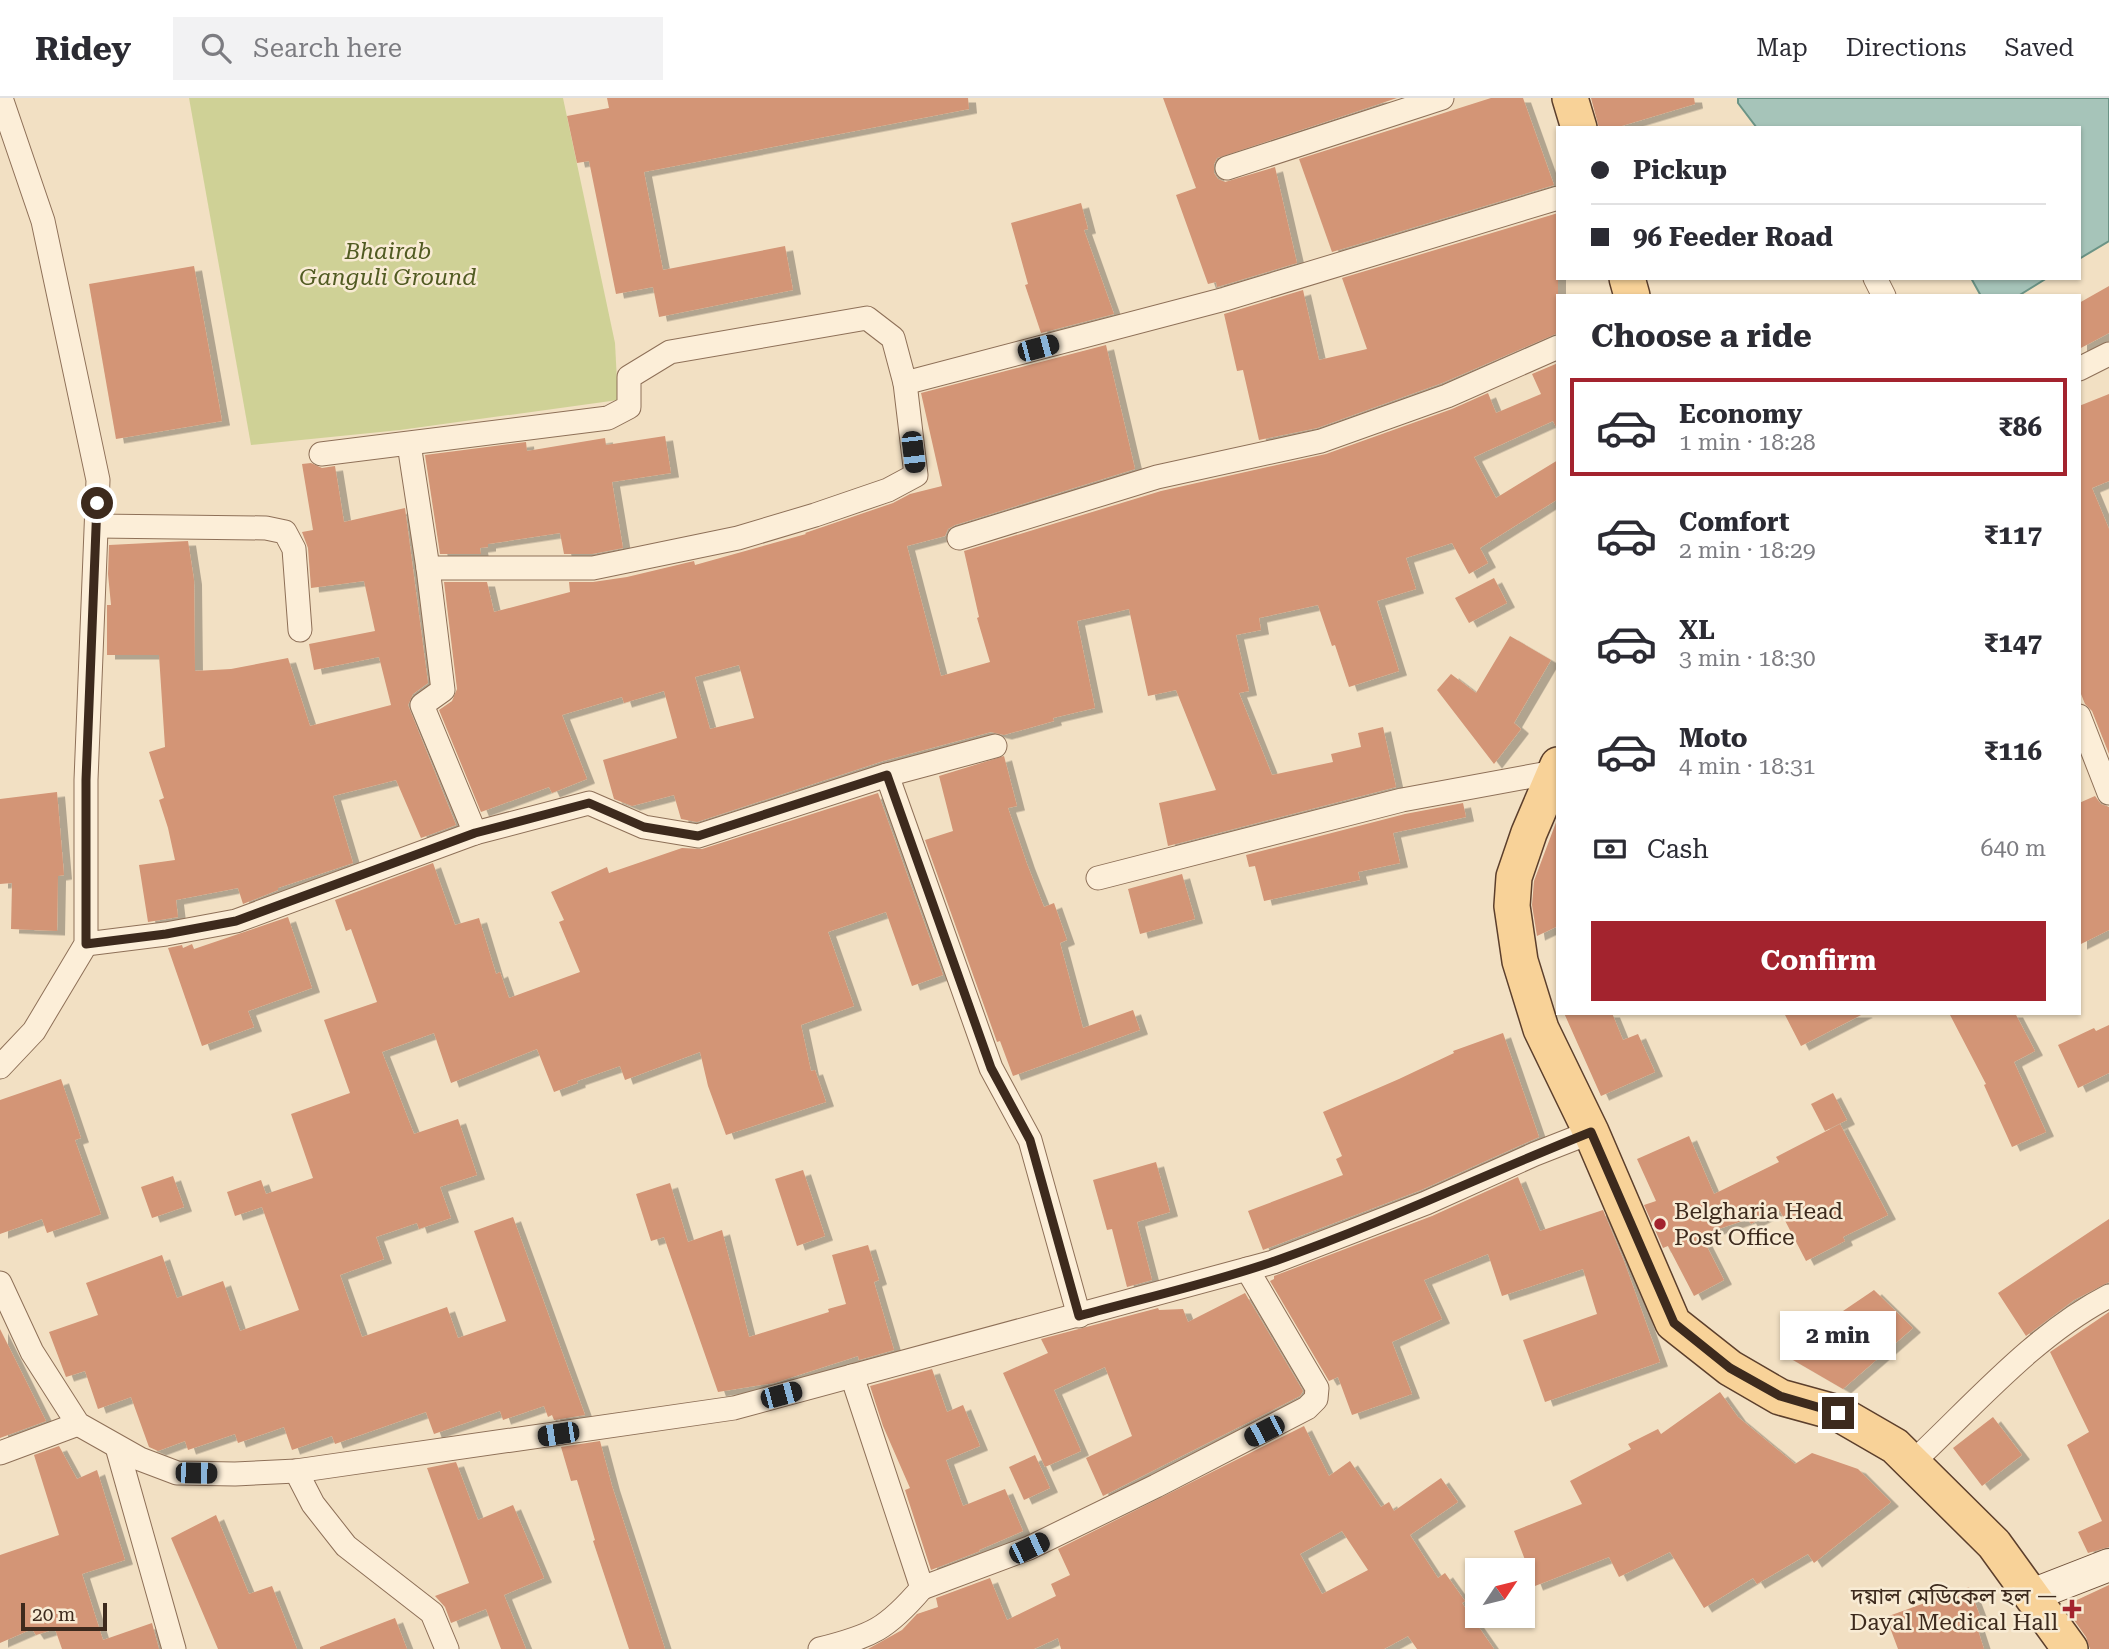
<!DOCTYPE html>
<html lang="en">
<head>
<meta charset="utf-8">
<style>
  :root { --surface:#fff; --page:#f2f2f3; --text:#2b2b33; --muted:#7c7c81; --line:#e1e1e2; --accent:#a3232e }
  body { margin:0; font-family:"Roboto Serif","Noto Sans Bengali",serif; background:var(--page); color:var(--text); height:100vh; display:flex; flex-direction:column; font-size:26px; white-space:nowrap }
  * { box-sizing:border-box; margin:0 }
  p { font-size:23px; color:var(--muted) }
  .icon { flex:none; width:38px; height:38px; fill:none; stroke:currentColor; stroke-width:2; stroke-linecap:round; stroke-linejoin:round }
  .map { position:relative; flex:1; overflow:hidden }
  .sheet { position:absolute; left:1556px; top:196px; width:525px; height:721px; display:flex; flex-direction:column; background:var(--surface); border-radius:0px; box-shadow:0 2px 5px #0004 }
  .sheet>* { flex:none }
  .banner { position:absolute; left:1556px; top:28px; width:525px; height:154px; border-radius:0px; box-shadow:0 2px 5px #0004; display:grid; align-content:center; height:154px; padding:0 35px; background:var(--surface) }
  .needle { width:46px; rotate:55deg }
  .controls { position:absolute; left:1465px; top:1460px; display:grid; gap:14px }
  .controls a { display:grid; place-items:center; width:70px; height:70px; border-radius:0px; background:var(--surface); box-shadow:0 2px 5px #0004; font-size:35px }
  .scale { position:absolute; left:21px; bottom:18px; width:86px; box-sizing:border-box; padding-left:7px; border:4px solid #3d2a1d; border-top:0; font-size:19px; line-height:24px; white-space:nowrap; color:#3d2a1d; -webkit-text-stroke:5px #f8ebd4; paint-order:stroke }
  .end { position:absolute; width:32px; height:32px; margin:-16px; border:9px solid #3d2a1d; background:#fff; box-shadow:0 0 0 4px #fff }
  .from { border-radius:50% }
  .bubble { position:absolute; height:49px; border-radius:0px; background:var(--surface); box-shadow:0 2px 5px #0004; font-size:23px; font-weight:700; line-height:49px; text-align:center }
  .car { position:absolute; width:21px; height:42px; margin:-21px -10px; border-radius:9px; box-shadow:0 0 5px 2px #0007; background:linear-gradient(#222 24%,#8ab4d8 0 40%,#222 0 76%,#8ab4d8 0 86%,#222 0) }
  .banner b { display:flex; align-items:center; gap:24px; height:66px; font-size:26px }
  .banner b+b { border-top:2px solid var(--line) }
  .banner i { width:18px; height:18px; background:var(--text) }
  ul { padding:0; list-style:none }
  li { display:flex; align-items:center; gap:21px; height:98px; margin:0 14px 10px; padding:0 21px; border:4px solid transparent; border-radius:0px }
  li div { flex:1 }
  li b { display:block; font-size:26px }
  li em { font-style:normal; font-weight:700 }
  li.active { border-color:var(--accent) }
  li>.icon { width:63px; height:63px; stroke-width:1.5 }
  h2 { padding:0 35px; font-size:32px; line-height:84px }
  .pay { display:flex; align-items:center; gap:18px; height:77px; padding:0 35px; font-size:26px }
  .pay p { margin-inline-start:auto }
  .button { display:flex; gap:14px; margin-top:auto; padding:14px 35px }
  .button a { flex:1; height:80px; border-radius:0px; background:var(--accent); color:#fff; font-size:28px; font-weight:700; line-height:80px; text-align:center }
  header { display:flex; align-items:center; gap:42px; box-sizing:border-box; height:98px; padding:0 35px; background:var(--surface); border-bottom:2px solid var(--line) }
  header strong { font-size:33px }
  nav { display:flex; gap:38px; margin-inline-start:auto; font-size:24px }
  .search { width:490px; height:63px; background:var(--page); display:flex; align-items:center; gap:18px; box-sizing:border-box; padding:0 24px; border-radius:0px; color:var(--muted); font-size:26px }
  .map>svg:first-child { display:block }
</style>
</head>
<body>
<header>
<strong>Ridey</strong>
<div class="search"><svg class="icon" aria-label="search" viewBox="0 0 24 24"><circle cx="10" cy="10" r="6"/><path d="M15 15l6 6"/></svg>Search here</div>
<nav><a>Map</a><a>Directions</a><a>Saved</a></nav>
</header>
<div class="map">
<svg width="2109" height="1551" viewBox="0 0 2109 1551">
  <defs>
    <filter id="shadow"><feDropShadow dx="8" dy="4.5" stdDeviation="0" flood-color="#0004"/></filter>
  </defs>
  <rect width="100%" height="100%" fill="#f2e0c3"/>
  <polygon fill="#cfd196" points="189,0 563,0 615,245 618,302 400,332 251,347"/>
  <g fill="#a6c4b9" stroke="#6b9486" stroke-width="2">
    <polygon points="1738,0 2109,0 2109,143 2079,161 2079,30 1757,30 1738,5"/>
    <polygon points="1971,180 2047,180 2018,198 1981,198"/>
  </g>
  <g fill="#d39576" fill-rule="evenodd" filter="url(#shadow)">
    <polygon points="607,0 968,0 969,11 644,74 663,172 785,148 793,192 659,219 653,189 616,196 589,63 577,65 567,18 609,10"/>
    <polygon points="1163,0 1397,0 1217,60 1214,66 1214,75 1218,81 1225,84 1275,69 1297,165 1217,189 1216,184 1208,186 1176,97 1196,90"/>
    <polygon points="1491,0 1523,0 1554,87 1332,154 1299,61"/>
    <polygon points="1591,0 1694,0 1695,6 1615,30 1599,30"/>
    <polygon points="1081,105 1088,131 1084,132 1114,216 1041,235 1025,187 1028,186 1011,125"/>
    <polygon points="1558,115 1558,235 1442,285 1317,330 1259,342 1243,272 1237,273 1224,216 1303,192 1319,262 1367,251 1342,180"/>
    <polygon points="194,168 222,323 116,341 89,186"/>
    <polygon points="2109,188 2109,235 2079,251 2079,205"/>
    <path d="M 1106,247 L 1135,371 L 955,427 L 948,431 L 945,438 L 907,448 L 941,578 L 990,564 L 977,520 L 979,519 L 964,453 L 1161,393 L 1326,356 L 1452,311 L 1488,295 L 1496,315 L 1541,296 L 1532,276 L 1558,265 L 1558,333 L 1553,323 L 1474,359 L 1496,400 L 1558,362 L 1558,401 L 1480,450 L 1488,465 L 1469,476 L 1452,445 L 1406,460 L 1416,491 L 1377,503 L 1399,573 L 1349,589 L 1335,547 L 1332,548 L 1318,507 L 1259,520 L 1261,532 L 1236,537 L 1249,593 L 1239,595 L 1272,677 L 1333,664 L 1331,656 L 1361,649 L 1358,635 L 1383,629 L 1396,689 L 1168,748 L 1159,705 L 1216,692 L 1176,592 L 1148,598 L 1129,511 L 1077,523 L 1095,610 L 1053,620 L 1054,623 L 1004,637 L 991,634 L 883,663 L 697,724 L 681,721 L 674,697 L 632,708 L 614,701 L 603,662 L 677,640 L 664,593 L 624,605 L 622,599 L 562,617 L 587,681 L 552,695 L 549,689 L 481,714 L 439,612 L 452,603 L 457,591 L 444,484 L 487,484 L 494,514 L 570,494 L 569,484 L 593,484 L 627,479 L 694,463 L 695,467 L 806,436 L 805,435 L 893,405 L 910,396 L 942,388 L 921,295 ZM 739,567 L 754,620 L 710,631 L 695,579 Z"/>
    <polygon points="2109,296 2109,383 2092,390 2109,431 2109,656 2092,613 2085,606 2079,591 2079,308"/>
    <polygon points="665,338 671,375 612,384 623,450 592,456 564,456 560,435 488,446 488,449 480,450 481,456 440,456 425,357 526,344 527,353 605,340 606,347"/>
    <polygon points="311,365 322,370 335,368 344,424 405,410 428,585 413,596 408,607 456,727 421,740 396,682 333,698 353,765 278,790 278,792 243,806 238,790 176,802 178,819 148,824 139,767 175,762 168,730 159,702 164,700 149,654 165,649 159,557 107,557 107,507 111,507 108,476 109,447 188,443 194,482 195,573 231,571 288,560 310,628 391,607 379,559 314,572 309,546 375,533 364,483 311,490 308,450 302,434 313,432 302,366"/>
    <polygon points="1494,480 1507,505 1469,525 1455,500"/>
    <polygon points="1510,538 1551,562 1514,625 1521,631 1494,666 1437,592 1451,576 1476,595"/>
    <polygon points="1004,658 1017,708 1008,710 1027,766 1044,809 1054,805 1067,842 1060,845 1083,930 1133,912 1140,932 1013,978 1000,943 997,944 925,742 953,733 939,678"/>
    <polygon points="57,694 64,777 58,778 57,833 11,831 12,785 0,786 0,701"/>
    <polygon points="878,695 943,877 912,888 886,814 828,834 854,908 801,927 811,973 815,972 826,1004 726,1037 708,988 700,954 625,982 620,968 577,983 578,985 554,994 537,951 451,985 434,935 382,954 414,1036 458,1021 477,1077 440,1089 451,1120 419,1131 417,1125 376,1139 384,1161 340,1177 362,1239 447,1209 458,1240 506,1223 474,1133 513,1119 585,1317 554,1322 552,1317 548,1319 544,1308 503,1322 500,1313 434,1336 426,1314 335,1346 332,1338 292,1352 284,1329 238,1345 235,1336 188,1352 185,1343 158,1353 149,1349 131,1299 98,1311 85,1273 66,1279 49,1234 98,1217 86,1185 162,1157 177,1200 223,1183 240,1233 299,1212 262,1109 235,1118 227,1094 261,1082 266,1096 313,1080 291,1016 350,995 324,922 377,904 351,831 346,833 335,802 433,765 455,827 479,820 496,876 500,874 509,900 580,874 559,824 564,822 551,794 607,769 609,775 682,750 702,751"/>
    <polygon points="2095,698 2101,706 2109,709 2109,832 2079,847 2079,705"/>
    <polygon points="1463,705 1466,719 1393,735 1400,765 1358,774 1360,782 1264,803 1255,768 1249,769 1246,757 1405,716"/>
    <polygon points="1558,719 1558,828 1537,838 1532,807 1534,783"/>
    <polygon points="1182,776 1195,821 1140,836 1128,791"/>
    <polygon points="288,819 312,890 248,913 254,929 202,948 168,850 182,847 183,850 192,846 194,851"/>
    <polygon points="1564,915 1612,915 1623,942 1638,936 1655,974 1601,998"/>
    <polygon points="1784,915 1865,915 1801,948"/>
    <polygon points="1949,915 2015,915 2035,953 2014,964 2046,1034 2012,1049 1984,987 1986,986"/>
    <polygon points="2109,927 2109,975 2078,990 2058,947 2094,930 2096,933"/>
    <polygon points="1503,935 1539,1039 1421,1092 1263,1152 1248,1113 1343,1077 1336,1061 1342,1058 1323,1014 1399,981 1454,955 1453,953"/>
    <polygon points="61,981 81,1040 75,1042 101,1116 47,1135 42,1121 0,1136 0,1002"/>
    <polygon points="1833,995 1847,1022 1825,1033 1811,1006"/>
    <polygon points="1840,1026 1888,1117 1843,1139 1845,1143 1806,1163 1779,1111 1751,1126 1748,1121 1701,1137 1724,1182 1694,1198 1668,1148 1663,1150 1644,1107 1656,1103 1637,1061 1689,1038 1714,1096 1779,1064 1776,1059"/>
    <polygon points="1156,1064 1170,1114 1137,1124 1152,1182 1127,1189 1112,1131 1107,1132 1093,1082"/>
    <polygon points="803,1072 825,1138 797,1148 775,1081"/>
    <polygon points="173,1078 184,1109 152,1120 141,1089"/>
    <polygon points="1518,1079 1540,1133 1603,1112 1624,1163 1660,1264 1545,1304 1523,1242 1597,1216 1583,1171 1502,1198 1488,1156 1424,1182 1442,1221 1392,1244 1412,1296 1352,1317 1338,1279 1329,1283 1270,1183 1274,1181 1274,1178 1432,1118"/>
    <polygon points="670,1085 688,1144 722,1132 749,1239 829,1214 828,1211 846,1206 832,1157 868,1147 879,1182 874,1184 894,1252 859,1262 858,1258 774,1285 718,1294 664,1139 651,1143 636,1096"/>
    <polygon points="2109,1121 2109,1184 2074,1202 2026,1238 1998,1195"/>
    <polygon points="1874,1192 1913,1230 1843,1291 1781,1255"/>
    <polygon points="1245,1195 1303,1293 1300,1298 1103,1398 1086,1360 1132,1338 1105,1269 1054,1292 1081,1353 1045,1369 1003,1275 1048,1255 1041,1241 1158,1210 1159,1212 1183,1211 1188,1224"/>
    <polygon points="2109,1214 2109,1449 2088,1455 2078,1434 2102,1423 2067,1347 2089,1334 2050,1254"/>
    <polygon points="0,1231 46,1323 0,1340"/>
    <polygon points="932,1271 947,1314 963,1307 980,1348 946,1362 963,1408 1005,1391 1023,1433 979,1452 980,1453 931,1472 905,1392 910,1390 883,1328 870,1288"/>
    <polygon points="1720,1294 1738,1319 1795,1366 1812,1355 1858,1371 1891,1404 1814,1465 1808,1456 1757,1486 1753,1480 1704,1510 1670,1454 1619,1479 1609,1459 1535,1488 1514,1433 1582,1406 1570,1383 1631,1351 1628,1346 1658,1331 1661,1336"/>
    <polygon points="1993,1319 2022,1357 1982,1388 1953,1350"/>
    <path d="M 1304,1328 L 1329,1378 L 1350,1363 L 1381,1409 L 1389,1404 L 1394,1413 L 1441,1380 L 1458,1404 L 1410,1437 L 1438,1480 L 1445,1475 L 1465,1503 L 1462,1505 L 1494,1551 L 1417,1551 L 1408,1538 L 1384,1551 L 1061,1551 L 1058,1540 L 1034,1551 L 868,1551 L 902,1532 L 917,1516 L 938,1509 L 936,1500 L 990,1480 L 1007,1522 L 1056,1498 L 1051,1486 L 1070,1477 L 1058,1451 ZM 1342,1433 L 1368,1472 L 1322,1496 L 1300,1456 Z"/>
    <polygon points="600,1343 612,1388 665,1551 629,1551 593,1443 595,1442 577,1382 571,1383 561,1349"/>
    <polygon points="59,1348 77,1381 97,1372 125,1462 82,1476 103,1542 152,1525 159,1551 62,1551 55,1531 36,1537 32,1531 0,1545 0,1457 59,1437 34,1357"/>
    <polygon points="1035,1357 1050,1390 1024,1402 1009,1369"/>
    <polygon points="456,1364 478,1422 513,1407 544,1480 504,1497 526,1551 501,1551 486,1511 451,1525 445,1509 435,1498 469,1485 427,1370"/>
    <polygon points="216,1417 249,1496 272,1488 297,1551 218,1551 171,1440"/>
    <polygon points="2109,1487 2109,1551 2090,1551 2086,1539 2064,1508"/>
    <polygon points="1969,1489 1980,1518 1974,1520 1984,1551 1898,1551 1886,1519"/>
    <polygon points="395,1520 407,1551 320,1551 320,1549"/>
  </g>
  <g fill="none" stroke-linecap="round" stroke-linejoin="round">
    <defs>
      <g id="street">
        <polyline points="1227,70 1442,0"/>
        <polyline points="1875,180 1884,198"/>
        <polyline points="2079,271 2109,256"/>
        <polyline points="409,346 428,470 593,470 738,440 815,417 888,392 916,377 905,285"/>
        <polyline points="321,356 608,320 629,309 629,279 670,254 867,220 893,240 905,285 1225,201 1558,100"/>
        <polyline points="97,428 266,430 285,434 294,451 300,532"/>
        <polyline points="959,440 1157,379 1321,343 1447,298 1558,249"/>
        <polyline points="428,470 443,592 422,607 475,735"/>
        <polyline points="2079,618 2109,695"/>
        <polyline points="887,677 995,648"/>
        <polyline points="1098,780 1402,702 1554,674"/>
        <polyline points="86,846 166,836 236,823 475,735 589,705 644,729 698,738 887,677 991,970 1030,1042 1079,1218"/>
        <polyline points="0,969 34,933 86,846 86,682 98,382 43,123 1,0"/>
        <polyline points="0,1185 32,1254 78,1326 140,1361 177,1375 235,1376 296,1373 734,1310 1273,1164 1426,1105 1535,1056 1591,1034"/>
        <polyline points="852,1278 922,1490 1029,1450 1156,1388 1307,1310 1316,1301 1317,1290 1247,1171"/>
        <polyline points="117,1349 174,1551"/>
        <polyline points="0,1355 78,1326"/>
        <path d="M 1913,1364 C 1974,1307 2035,1236 2109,1198"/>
        <polyline points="296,1373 313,1406 346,1448 432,1515 447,1551"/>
        <path d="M 820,1551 C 872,1538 887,1531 922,1490"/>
      </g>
      <polyline id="secondary" points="2032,1497 2109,1467"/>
      <g id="primary">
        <polyline points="1570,0 1579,30"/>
        <polyline points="1627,180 1632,198"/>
        <polyline points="1558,667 1529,735 1514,779 1512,808 1520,863 1541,931 1591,1034 1673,1225 1730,1270 1780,1299 1838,1315 1895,1348 1994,1446 2070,1551"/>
      </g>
    </defs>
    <use href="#street" stroke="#8e7058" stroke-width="25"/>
    <use href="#secondary" stroke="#70513b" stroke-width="34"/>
    <use href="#primary" stroke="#5c3f2c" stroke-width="38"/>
    <use href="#street" stroke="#fceed8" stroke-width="23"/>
    <use href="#secondary" stroke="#fceed8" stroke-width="32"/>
    <use href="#primary" stroke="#f8d298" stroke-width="35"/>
  </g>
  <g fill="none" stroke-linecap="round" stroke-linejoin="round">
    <path stroke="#3d2a1d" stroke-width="9" d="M 97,405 L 86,682 L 86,846 L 166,836 L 236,823 L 475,735 L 589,705 L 644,729 L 698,738 L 887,677 L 991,970 L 1030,1042 L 1079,1218 C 1144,1200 1212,1185 1275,1163 C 1383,1125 1486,1076 1591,1034 L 1674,1225 L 1730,1270 L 1780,1298 L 1838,1315"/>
  </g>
  <g fill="#a3232e" stroke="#f8ebd4" stroke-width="2.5">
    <circle cx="1660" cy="1126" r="7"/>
    <path d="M2068.5 1500.5h7v7h7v7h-7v7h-7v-7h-7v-7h7z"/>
  </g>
  <g text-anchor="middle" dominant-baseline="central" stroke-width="5" stroke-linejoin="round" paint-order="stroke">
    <g font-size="23" font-style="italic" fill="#515b22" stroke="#f8ebd4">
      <text x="388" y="153">Bhairab<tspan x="388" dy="26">Ganguli Ground</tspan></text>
    </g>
    <g font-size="23" fill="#3d2a1d" stroke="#f8ebd4" text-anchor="start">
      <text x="1674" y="1113">Belgharia Head<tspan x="1674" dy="26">Post Office</tspan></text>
      <text x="2058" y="1498" text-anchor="end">দয়াল মেডিকেল হল —<tspan x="2058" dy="26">Dayal Medical Hall</tspan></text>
    </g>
  </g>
</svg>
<div class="controls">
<a><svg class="needle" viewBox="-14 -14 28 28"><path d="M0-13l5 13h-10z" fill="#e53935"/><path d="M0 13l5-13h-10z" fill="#7c7c81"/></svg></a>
</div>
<div class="scale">20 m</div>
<i class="end from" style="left:97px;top:405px"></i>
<i class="end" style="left:1838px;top:1315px"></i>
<div class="bubble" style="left:1780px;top:1213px;width:116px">2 min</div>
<i class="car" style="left:1038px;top:250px;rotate:75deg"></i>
<i class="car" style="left:913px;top:354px;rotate:173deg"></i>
<i class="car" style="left:781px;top:1297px;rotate:75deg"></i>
<i class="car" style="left:1264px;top:1333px;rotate:243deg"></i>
<i class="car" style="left:558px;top:1336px;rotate:261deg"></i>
<i class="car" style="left:196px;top:1375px;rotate:91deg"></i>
<i class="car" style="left:1029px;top:1450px;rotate:64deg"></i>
<div class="banner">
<b><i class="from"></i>Pickup</b>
<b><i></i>96 Feeder Road</b>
</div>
<section class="sheet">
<h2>Choose a ride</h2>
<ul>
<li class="active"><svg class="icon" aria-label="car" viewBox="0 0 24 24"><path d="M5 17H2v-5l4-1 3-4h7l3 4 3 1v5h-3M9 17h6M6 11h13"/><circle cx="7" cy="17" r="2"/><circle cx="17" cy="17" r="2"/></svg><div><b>Economy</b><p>1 min · 18:28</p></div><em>₹86</em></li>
<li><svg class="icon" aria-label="car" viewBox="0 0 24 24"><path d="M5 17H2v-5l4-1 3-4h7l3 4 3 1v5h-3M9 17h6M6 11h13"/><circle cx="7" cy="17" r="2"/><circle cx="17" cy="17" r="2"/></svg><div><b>Comfort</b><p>2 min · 18:29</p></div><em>₹117</em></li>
<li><svg class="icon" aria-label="car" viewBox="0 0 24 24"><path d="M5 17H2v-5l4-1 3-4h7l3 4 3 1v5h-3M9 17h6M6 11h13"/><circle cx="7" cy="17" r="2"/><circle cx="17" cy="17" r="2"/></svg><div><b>XL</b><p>3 min · 18:30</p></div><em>₹147</em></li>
<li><svg class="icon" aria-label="car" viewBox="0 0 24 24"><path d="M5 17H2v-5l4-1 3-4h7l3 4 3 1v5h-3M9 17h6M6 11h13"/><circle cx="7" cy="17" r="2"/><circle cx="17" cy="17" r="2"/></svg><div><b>Moto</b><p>4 min · 18:31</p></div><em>₹116</em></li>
</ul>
<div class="pay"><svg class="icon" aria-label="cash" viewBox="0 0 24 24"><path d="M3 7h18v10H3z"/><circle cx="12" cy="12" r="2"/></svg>Cash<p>640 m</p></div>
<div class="button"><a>Confirm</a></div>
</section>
</div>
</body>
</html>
